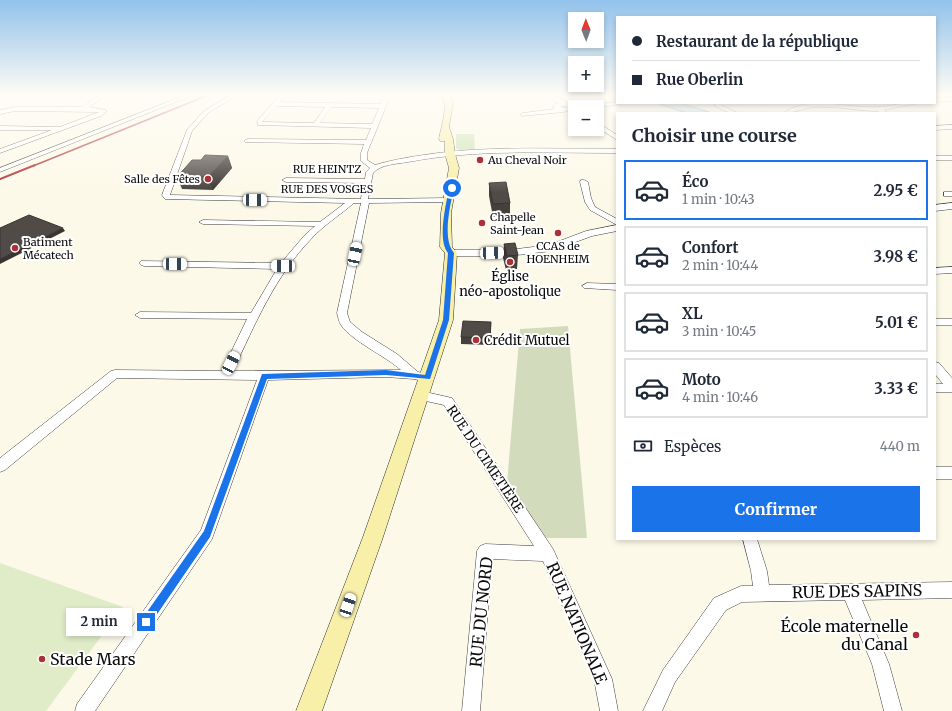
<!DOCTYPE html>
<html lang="fr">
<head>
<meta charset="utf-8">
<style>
  :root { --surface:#fff; --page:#f6f6f7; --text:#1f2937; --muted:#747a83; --line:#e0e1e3; --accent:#1a73e8 }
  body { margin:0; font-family:Merriweather,serif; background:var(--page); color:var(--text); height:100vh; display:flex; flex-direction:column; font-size:15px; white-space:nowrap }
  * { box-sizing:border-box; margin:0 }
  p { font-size:13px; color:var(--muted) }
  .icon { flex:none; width:22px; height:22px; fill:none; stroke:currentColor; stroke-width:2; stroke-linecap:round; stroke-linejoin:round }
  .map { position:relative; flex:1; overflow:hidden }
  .drawer { position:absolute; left:616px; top:112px; width:320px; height:428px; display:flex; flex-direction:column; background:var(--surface); border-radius:0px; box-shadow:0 2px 6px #0003 }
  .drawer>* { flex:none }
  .hud { position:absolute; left:616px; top:16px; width:320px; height:88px; border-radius:0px; box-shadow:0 2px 6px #0003; display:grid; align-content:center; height:88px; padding:0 16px; background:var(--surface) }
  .needle { width:26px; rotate:359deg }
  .tools { position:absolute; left:568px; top:12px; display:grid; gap:8px }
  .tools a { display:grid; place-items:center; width:36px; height:36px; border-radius:0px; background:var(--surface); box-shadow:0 2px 6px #0003; font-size:20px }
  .end { position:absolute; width:18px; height:18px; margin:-9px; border:5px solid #1a73e8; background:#fff; box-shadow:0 0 0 2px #fff }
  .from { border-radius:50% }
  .bubble { position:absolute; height:28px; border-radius:0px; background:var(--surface); box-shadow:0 2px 6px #0003; font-size:13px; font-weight:700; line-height:28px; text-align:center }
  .car { position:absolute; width:12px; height:24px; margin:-12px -6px; border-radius:5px; box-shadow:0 0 3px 1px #0007; background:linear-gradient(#fff 24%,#345 0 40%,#fff 0 76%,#345 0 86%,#fff 0) }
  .hud b { display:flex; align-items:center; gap:14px; height:38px; font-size:15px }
  .hud b+b { border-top:1px solid var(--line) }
  .hud i { width:10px; height:10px; background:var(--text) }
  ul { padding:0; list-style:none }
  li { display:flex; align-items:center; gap:12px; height:60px; margin:0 8px 6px; padding:0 8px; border:2px solid var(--line); border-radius:0px }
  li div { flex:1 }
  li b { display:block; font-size:15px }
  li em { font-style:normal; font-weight:700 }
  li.active { border-color:var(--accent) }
  li>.icon { width:36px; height:36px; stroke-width:1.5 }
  h2 { padding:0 16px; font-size:18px; line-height:48px }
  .pay { display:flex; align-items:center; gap:10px; height:44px; padding:0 16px; font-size:15px }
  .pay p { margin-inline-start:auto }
  .button { display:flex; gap:8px; margin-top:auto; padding:8px 16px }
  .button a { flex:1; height:46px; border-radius:0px; background:var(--accent); color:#fff; font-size:16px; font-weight:700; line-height:46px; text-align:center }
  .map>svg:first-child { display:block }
</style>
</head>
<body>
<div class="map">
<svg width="952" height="711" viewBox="0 0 952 711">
  <rect width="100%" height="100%" fill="#fdf9e9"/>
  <polygon fill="#cee3b7" points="456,134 474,134 475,150 460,150 456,148"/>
  <polygon fill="#d2dcbd" points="568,326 587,538 546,538 507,483 520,329"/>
  <polygon fill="#dfecc7" points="0,563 123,607 46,711 0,711"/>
  <polygon fill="#b2d8f0" stroke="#408cc0" points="656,103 680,103 712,113 687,113"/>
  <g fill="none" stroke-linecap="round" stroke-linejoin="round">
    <defs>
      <g id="minor">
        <polygon points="101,94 107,94 89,107 106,110 106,112 101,116 0,153 0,149 52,130 0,130 0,126 60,127 99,112 15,111 0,114 0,110 15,107 82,107"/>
        <polygon points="188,94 196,94 0,172 0,168"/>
        <path d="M 232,94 L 239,94 L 208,113 L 192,131 L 170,195 L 361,199 L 363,183 L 286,182 L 282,180 L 286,178 L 365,179 L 366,172 L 370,168 L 361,161 L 361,153 L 364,144 L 245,142 L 244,141 L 247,139 L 366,140 L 371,128 L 258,125 L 257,121 L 281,94 L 287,94 L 280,102 L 380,104 L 385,94 L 391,94 L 367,153 L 367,160 L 375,165 C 395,159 416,156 438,153 C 497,146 557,149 617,149 L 617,153 C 547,153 476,149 408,162 C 397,164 381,164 373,173 L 368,199 L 450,198 L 454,200 L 450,202 L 369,203 L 347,313 L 350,322 L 362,332 L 397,354 L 418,372 L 431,375 L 433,378 L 431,381 L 427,382 L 414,379 L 386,377 L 268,380 L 212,539 L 95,711 L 75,711 L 77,704 L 201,530 L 257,380 L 117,378 L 5,470 L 0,472 L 0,458 L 111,371 L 115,370 L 222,371 L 247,319 L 140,318 L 135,315 L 140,312 L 251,313 L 277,269 L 144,266 L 141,265 L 139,263 L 141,261 L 281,263 L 304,236 L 315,226 L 203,224 L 199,222 L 203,220 L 320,222 L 345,203 L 165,199 L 162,195 L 187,130 L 204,111 ZM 277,106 L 325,107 L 314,123 L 262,122 ZM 331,107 L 379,108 L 372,124 L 320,123 ZM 354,203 L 361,203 L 337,313 C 338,317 339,322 341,325 C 353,342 384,355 401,370 L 233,371 C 255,324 275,276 312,238 C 324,225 340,215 354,203 Z"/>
        <path d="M 545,94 C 552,94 570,103 575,108 L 564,112 L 521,116 L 521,114 L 523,113 L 555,109 L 552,107 L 555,104 L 559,103 ZM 559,106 L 568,107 L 564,108 Z"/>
        <polygon points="952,97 952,101 935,102 935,98"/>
        <polygon points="617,102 625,103 597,108 587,107 590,105"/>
        <polygon points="714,103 720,103 721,105 738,113 730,113 716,107"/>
        <path d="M 905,103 L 919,103 L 884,110 L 888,113 L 881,113 L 877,111 C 857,111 837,106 818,107 C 806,107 795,113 784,113 C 805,96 844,107 868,107 C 881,108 893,105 905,103 Z"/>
        <polygon points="597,122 617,135 617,140 597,127"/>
        <polygon points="952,125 952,129 935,130 935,126"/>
        <rect x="935" y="156" width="17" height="4"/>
        <polygon points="581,180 584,180 588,182 591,198 595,207 617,219 617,225 590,210 585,202 580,182"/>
        <rect x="944" y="192" width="8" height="4"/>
        <polygon points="952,267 952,273 935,274 935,268"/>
        <polygon points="587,283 617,284 617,290 584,288 582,286"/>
        <rect x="935" y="319" width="17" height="6"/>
        <polygon points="935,362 939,363 952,378 952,392 935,392 935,384 943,384 935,374"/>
        <polygon points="421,391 452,398 553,549 612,679 618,711 600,711 594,679 543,561 492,559 480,711 462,711 477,551 480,546 485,544 534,546 444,405 417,399 415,396 417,393"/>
        <rect x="935" y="467" width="17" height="12"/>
        <polygon points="743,539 757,539 767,571 769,585 952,582 952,598 862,600 889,664 902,711 884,711 872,664 845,600 742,602 726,610 675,682 662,711 643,711 663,670 714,598 741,586 753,586 751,571"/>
      </g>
      <g id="tertiary">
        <polygon points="952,203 952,209 935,211 935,205"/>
        <polygon points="617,225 617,231 592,236 551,251 509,256 451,256 446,253 451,250 509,250 549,245 586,231"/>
      </g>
      <path id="secondary" d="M 440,94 L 450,94 L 453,103 L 449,127 L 453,139 L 455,154 L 459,168 L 451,213 L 452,247 L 457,253 L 453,320 L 383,537 L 322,711 L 296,711 L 363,537 L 439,320 L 445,253 L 440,247 L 441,213 L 449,168 L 445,154 L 445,141 L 440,141 L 439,139 C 441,126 450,104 440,94 Z"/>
    </defs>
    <use href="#minor" stroke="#3d3d3d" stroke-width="1"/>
    <use href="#tertiary" stroke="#3d3d3d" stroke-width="1"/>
    <use href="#secondary" stroke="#2c2c2c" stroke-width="1"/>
    <use href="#minor" fill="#fff" fill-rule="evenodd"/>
    <use href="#tertiary" fill="#fff" fill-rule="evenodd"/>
    <use href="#secondary" fill="#f8efa9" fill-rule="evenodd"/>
    <polyline stroke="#ac3035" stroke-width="1.5" points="33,166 211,94"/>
    <polyline stroke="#ac3035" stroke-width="2" points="0,179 35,165"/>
  </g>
  <g fill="#46403d">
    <polygon points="228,156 232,168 213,190 182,189 177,177 201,160"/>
    <polygon points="489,183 510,203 510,216 493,217 489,196"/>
    <polygon points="504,244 518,255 517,269 506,270 503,258"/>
    <polygon points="491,322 490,345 461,344 461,337"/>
  </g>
  <g fill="#393432">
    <polygon points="228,156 232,168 213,190 208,177"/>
    <polygon points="63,228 65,231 0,264 0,259"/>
  </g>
  <g fill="#514b47" stroke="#393432">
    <polygon points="205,155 228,156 208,177 177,177 192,160 201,160"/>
    <polygon points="506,182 510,203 493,204 489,183"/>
    <polygon points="29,215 63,228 0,259 0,228"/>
    <polygon points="515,243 518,255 507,256 504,244"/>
    <polygon points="463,321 491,322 490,338 461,337"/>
  </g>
  <linearGradient id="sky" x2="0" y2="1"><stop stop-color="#92c2eb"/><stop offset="0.49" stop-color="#fefcf5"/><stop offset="1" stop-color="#fefcf5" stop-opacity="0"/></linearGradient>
  <rect width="952" height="193" fill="url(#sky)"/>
  <path fill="#1a73e8" d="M 452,187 L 454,188 C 450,206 442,239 454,253 L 449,320 L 430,379 L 386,375 L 267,379 L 210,537 L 149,626 L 146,627 L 142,626 L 141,622 L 142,619 L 204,531 L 262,374 L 386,370 L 425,375 L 443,320 L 448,253 C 437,240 446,205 449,188 Z"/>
  <g fill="#ac3035" stroke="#fff" stroke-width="1.5">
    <circle cx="480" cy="160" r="4"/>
    <circle cx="208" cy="179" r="4"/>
    <circle cx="482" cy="223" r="4"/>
    <circle cx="558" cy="233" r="4"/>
    <circle cx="15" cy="248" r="4"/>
    <circle cx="510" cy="262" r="4"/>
    <circle cx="476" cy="340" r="4"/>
    <circle cx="916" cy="635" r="4"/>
    <circle cx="42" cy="659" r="4"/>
  </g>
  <g text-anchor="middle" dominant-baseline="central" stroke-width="4" stroke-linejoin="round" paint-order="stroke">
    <g font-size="11" fill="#0a0a0a" stroke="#fff" text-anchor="start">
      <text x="488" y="160">Au Cheval Noir</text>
      <text x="200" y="179" text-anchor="end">Salle des Fêtes</text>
      <text x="490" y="217">Chapelle<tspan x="490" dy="13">Saint-Jean</tspan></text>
      <text x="23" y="242">Batiment<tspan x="23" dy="13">Mécatech</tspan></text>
      <text x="558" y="246" text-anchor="middle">CCAS de<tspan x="558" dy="13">HOENHEIM</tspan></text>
    </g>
    <g font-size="11" fill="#0a0a0a" stroke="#fff">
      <text x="327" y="169">RUE HEINTZ</text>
      <text x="327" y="189">RUE DES VOSGES</text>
    </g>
    <g font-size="13" fill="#0a0a0a" stroke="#fff">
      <text x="510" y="276">Église<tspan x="510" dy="15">néo-apostolique</tspan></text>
      <text x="484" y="340" text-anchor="start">Crédit Mutuel</text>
    </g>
    <g font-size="13" fill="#0a0a0a" stroke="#fff">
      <text transform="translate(485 459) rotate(56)">RUE DU CIMETIÈRE</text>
    </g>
    <g font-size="16" fill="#0a0a0a" stroke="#fff">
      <text transform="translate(857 591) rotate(-1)">RUE DES SAPINS</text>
      <text transform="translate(481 612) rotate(-84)">RUE DU NORD</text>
      <text transform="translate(577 623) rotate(67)">RUE NATIONALE</text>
    </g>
    <g font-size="16" fill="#0a0a0a" stroke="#fff" text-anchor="end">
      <text x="908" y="626">École maternelle<tspan x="908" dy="18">du Canal</tspan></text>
      <text x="50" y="659" text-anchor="start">Stade Mars</text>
    </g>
  </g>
</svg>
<div class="tools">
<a><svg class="needle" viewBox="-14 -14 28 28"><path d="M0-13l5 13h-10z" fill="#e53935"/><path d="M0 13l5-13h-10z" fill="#747a83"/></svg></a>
<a>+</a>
<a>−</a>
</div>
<i class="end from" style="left:452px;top:188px"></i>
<i class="end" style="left:146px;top:622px"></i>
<div class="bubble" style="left:66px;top:608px;width:66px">2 min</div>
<i class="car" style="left:255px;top:200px;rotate:91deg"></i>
<i class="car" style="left:492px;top:253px;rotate:88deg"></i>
<i class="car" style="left:355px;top:254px;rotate:12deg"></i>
<i class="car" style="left:175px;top:264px;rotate:91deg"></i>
<i class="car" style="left:283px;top:266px;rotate:271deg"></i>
<i class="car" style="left:231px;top:363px;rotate:26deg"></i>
<i class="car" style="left:348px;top:605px;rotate:19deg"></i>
<div class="hud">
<b><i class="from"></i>Restaurant de la république</b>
<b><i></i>Rue Oberlin</b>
</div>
<section class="drawer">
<h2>Choisir une course</h2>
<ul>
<li class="active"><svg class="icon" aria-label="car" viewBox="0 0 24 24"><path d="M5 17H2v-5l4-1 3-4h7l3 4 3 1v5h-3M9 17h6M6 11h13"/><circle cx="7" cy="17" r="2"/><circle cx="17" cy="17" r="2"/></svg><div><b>Éco</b><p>1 min · 10:43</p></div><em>2.95 €</em></li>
<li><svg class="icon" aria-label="car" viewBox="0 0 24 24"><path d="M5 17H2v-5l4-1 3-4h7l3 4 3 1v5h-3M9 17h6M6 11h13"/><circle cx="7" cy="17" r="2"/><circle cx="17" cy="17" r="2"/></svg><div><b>Confort</b><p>2 min · 10:44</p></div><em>3.98 €</em></li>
<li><svg class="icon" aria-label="car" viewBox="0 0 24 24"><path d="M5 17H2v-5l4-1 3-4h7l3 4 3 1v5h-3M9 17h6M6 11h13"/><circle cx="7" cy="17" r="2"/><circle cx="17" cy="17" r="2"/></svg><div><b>XL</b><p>3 min · 10:45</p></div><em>5.01 €</em></li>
<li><svg class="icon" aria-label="car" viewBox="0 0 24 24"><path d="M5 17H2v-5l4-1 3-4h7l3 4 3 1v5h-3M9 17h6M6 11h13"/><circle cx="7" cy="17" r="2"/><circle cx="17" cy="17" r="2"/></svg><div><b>Moto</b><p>4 min · 10:46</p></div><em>3.33 €</em></li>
</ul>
<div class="pay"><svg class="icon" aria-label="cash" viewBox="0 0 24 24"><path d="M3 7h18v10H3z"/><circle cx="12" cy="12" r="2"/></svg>Espèces<p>440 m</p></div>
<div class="button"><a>Confirmer</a></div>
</section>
</div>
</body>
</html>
